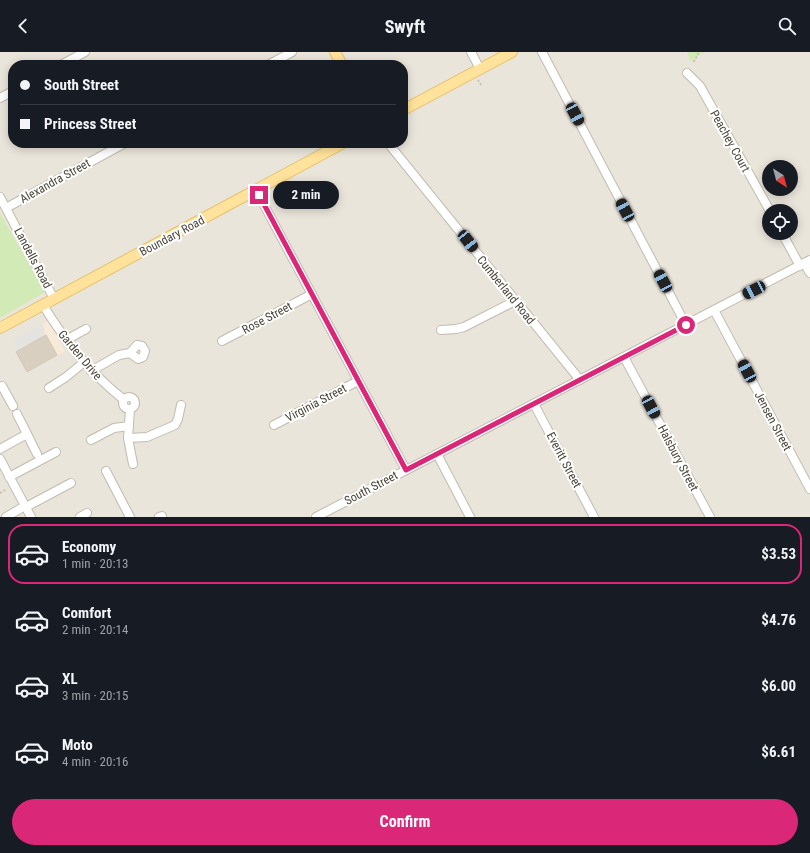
<!DOCTYPE html>
<html lang="en">
<head>
<meta charset="utf-8">
<style>
  :root { --surface:#171b24; --page:#242831; --text:#f1f3f6; --muted:#9ea1a6; --line:#363941; --accent:#db2777 }
  body { margin:0; font-family:"Roboto Condensed",sans-serif; background:var(--page); color:var(--text); height:100vh; display:flex; flex-direction:column; font-size:15px; white-space:nowrap }
  * { box-sizing:border-box; margin:0 }
  p { font-size:13px; color:var(--muted) }
  .icon { flex:none; width:22px; height:22px; fill:none; stroke:currentColor; stroke-width:2; stroke-linecap:round; stroke-linejoin:round }
  .map { position:relative; height:465px; overflow:hidden }
  .details { display:flex; flex-direction:column; background:var(--surface); flex:1 }
  .details>* { flex:none }
  .hud { position:absolute; left:8px; top:8px; width:400px; height:88px; border-radius:16px; box-shadow:0 2px 10px #0003; display:grid; align-content:center; height:88px; padding:0 12px; background:var(--surface) }
  .needle { width:26px; rotate:144deg }
  .fabs { position:absolute; left:762px; top:108px; display:grid; gap:8px }
  .fabs a { display:grid; place-items:center; width:36px; height:36px; border-radius:50%; background:var(--surface); box-shadow:0 2px 10px #0003; font-size:20px }
  .end { position:absolute; width:18px; height:18px; margin:-9px; border:5px solid #db2777; background:#fff; box-shadow:0 0 0 2px #fff }
  .from { border-radius:50% }
  .bubble { position:absolute; height:28px; border-radius:14px; background:var(--surface); box-shadow:0 2px 10px #0003; font-size:13px; font-weight:700; line-height:28px; text-align:center }
  .car { position:absolute; width:12px; height:24px; margin:-12px -6px; border-radius:5px; box-shadow:0 0 3px 1px #0007; background:linear-gradient(#222 24%,#8ab4d8 0 40%,#222 0 76%,#8ab4d8 0 86%,#222 0) }
  .hud b { display:flex; align-items:center; gap:14px; height:38px; font-size:15px }
  .hud b+b { border-top:1px solid var(--line) }
  .hud i { width:10px; height:10px; background:var(--text) }
  ul { padding:7px 0 0; list-style:none }
  li { display:flex; align-items:center; gap:12px; height:60px; margin:0 8px 6px; padding:0 4px; border:2px solid transparent; border-radius:16px }
  li div { flex:1 }
  li b { display:block; font-size:15px }
  li em { font-style:normal; font-weight:700 }
  li.selected { border-color:var(--accent) }
  li>.icon { width:36px; height:36px; stroke-width:1.5 }
  .button { display:flex; gap:8px; margin-top:auto; padding:8px 12px }
  .button a { flex:1; height:46px; border-radius:24px; background:var(--accent); color:#fff; font-size:16px; font-weight:700; line-height:46px; text-align:center }
  header { display:flex; justify-content:space-between; align-items:center; height:52px; padding:0 12px; background:var(--surface); font-size:18px; font-weight:700 }
  .map>svg:first-child { display:block }
</style>
</head>
<body>
<header><svg class="icon" aria-label="back" viewBox="0 0 24 24"><path d="M15 5l-7 7 7 7"/></svg>Swyft<svg class="icon" aria-label="search" viewBox="0 0 24 24"><circle cx="10" cy="10" r="6"/><path d="M15 15l6 6"/></svg></header>
<div class="map">
<svg width="810" height="465" viewBox="0 0 810 465">
  <rect width="100%" height="100%" fill="#f6f3ec"/>
  <path fill="#eae5da" fill-rule="evenodd" d="M 0,0 L 810,0 L 810,465 L 0,465 ZM 13,13 L 403,13 L 403,91 L 13,91 ZM 769,115 L 791,115 L 791,137 L 769,137 ZM 769,159 L 791,159 L 791,181 L 769,181 Z"/>
  <polygon fill="#f7ead8" points="49,268 65,299 27,320 16,300 14,287"/>
  <g fill="#d2eab5">
    <polygon points="687,0 705,0 696,5 694,10 690,8"/>
    <polygon points="0,161 45,240 0,266"/>
  </g>
  <polygon fill="#e5e3e0" points="43,271 45,284 16,300 14,287"/>
  <polygon fill="#d8cfc1" stroke="#d3c7b4" points="46,283 57,303 27,320 16,300"/>
  <g fill="none" stroke-linecap="round" stroke-linejoin="round">
    <defs>
      <g id="minor">
        <polyline points="471,0 480,17"/>
        <polyline points="542,0 686,273"/>
        <polyline points="61,13 85,0"/>
        <polyline points="268,13 292,0"/>
        <polyline points="687,21 700,34 770,159"/>
        <polyline points="0,46 13,39"/>
        <polyline points="388,91 580,328"/>
        <polyline points="256,138 406,418"/>
        <polyline points="0,145 54,247"/>
        <polyline points="6,156 125,91"/>
        <polyline points="782,181 800,214"/>
        <polyline points="804,211 810,221"/>
        <path d="M 43,253 C 65,289 90,321 123,347"/>
        <polyline points="714,258 810,437"/>
        <polyline points="441,278 456,277 464,275 515,249"/>
        <polyline points="66,288 86,277"/>
        <polyline points="222,289 312,242"/>
        <polyline points="624,305 710,465"/>
        <polyline points="91,319 119,303 130,301 137,293 142,294 145,299 143,305 138,307 130,301"/>
        <polyline points="0,335 2,334 13,354"/>
        <polyline points="49,336 66,325 83,311"/>
        <circle cx="129" cy="351" r="6"/>
        <polyline points="534,352 594,465"/>
        <polyline points="130,358 128,386 133,412"/>
        <polyline points="17,362 37,402"/>
        <polyline points="274,373 358,329"/>
        <polyline points="128,386 147,385 175,373 178,367 181,353"/>
        <polyline points="91,388 114,376 129,374"/>
        <polyline points="0,397 27,382"/>
        <polyline points="437,402 470,465"/>
        <polyline points="0,407 31,465"/>
        <polyline points="106,419 130,465"/>
        <polyline points="9,425 56,400"/>
        <polyline points="26,455 71,431"/>
        <polyline points="6,465 25,454"/>
        <polyline points="80,465 87,461"/>
        <polyline points="159,465 162,464"/>
        <polyline points="316,465 810,208"/>
      </g>
      <g id="major">
        <polyline points="335,0 342,13"/>
        <polyline points="403,58 512,0"/>
        <polyline points="0,276 343,91"/>
      </g>
    </defs>
    <use href="#minor" stroke="#c2bbae" stroke-width="10"/>
    <use href="#major" stroke="#e6c16a" stroke-width="12"/>
    <g stroke="#c4b79f" stroke-width="1.5" stroke-dasharray="2 2" stroke-linecap="butt">
      <polyline points="694,10 699,0"/>
      <polyline points="478,28 481,33"/>
      <polyline points="0,441 7,437"/>
    </g>
    <use href="#minor" stroke="#fff" stroke-width="8"/>
    <use href="#major" stroke="#ffe39c" stroke-width="10"/>
  </g>
  <g fill="none" stroke-linecap="round" stroke-linejoin="round">
    <polyline stroke="#db2777" stroke-width="5" points="259,143 406,418 686,273"/>
  </g>
  <g text-anchor="middle" dominant-baseline="central" stroke-width="4" stroke-linejoin="round" paint-order="stroke">
    <g font-size="12" fill="#4b4439" stroke="#fff">
      <text transform="translate(730 89) rotate(61)">Peachey Court</text>
      <text transform="translate(55 129) rotate(-29)">Alexandra Street</text>
      <text transform="translate(172 184) rotate(-28)">Boundary Road</text>
      <text transform="translate(33 206) rotate(62)">Landells Road</text>
      <text transform="translate(506 238) rotate(51)">Cumberland Road</text>
      <text transform="translate(267 266) rotate(-28)">Rose Street</text>
      <text transform="translate(80 303) rotate(50)">Garden Drive</text>
      <text transform="translate(316 351) rotate(-28)">Virginia Street</text>
      <text transform="translate(773 369) rotate(62)">Jensen Street</text>
      <text transform="translate(678 406) rotate(62)">Halsbury Street</text>
      <text transform="translate(564 408) rotate(62)">Everitt Street</text>
      <text transform="translate(371 436) rotate(-28)">South Street</text>
    </g>
  </g>
</svg>
<div class="fabs">
<a><svg class="needle" viewBox="-14 -14 28 28"><path d="M0-13l5 13h-10z" fill="#e53935"/><path d="M0 13l5-13h-10z" fill="#9ea1a6"/></svg></a>
<a><svg class="icon" aria-label="locate" viewBox="0 0 24 24"><circle cx="12" cy="12" r="6"/><path d="M12 2v4M12 18v4M2 12h4M18 12h4"/></svg></a>
</div>
<i class="end from" style="left:686px;top:273px"></i>
<i class="end" style="left:259px;top:143px"></i>
<div class="bubble" style="left:273px;top:129px;width:66px">2 min</div>
<i class="car" style="left:575px;top:62px;rotate:152deg"></i>
<i class="car" style="left:625px;top:158px;rotate:332deg"></i>
<i class="car" style="left:468px;top:189px;rotate:142deg"></i>
<i class="car" style="left:663px;top:229px;rotate:332deg"></i>
<i class="car" style="left:754px;top:238px;rotate:243deg"></i>
<i class="car" style="left:747px;top:319px;rotate:332deg"></i>
<i class="car" style="left:651px;top:355px;rotate:152deg"></i>
<div class="hud">
<b><i class="from"></i>South Street</b>
<b><i></i>Princess Street</b>
</div>
</div>
<section class="details">
<ul>
<li class="selected"><svg class="icon" aria-label="car" viewBox="0 0 24 24"><path d="M5 17H2v-5l4-1 3-4h7l3 4 3 1v5h-3M9 17h6M6 11h13"/><circle cx="7" cy="17" r="2"/><circle cx="17" cy="17" r="2"/></svg><div><b>Economy</b><p>1 min · 20:13</p></div><em>$3.53</em></li>
<li><svg class="icon" aria-label="car" viewBox="0 0 24 24"><path d="M5 17H2v-5l4-1 3-4h7l3 4 3 1v5h-3M9 17h6M6 11h13"/><circle cx="7" cy="17" r="2"/><circle cx="17" cy="17" r="2"/></svg><div><b>Comfort</b><p>2 min · 20:14</p></div><em>$4.76</em></li>
<li><svg class="icon" aria-label="car" viewBox="0 0 24 24"><path d="M5 17H2v-5l4-1 3-4h7l3 4 3 1v5h-3M9 17h6M6 11h13"/><circle cx="7" cy="17" r="2"/><circle cx="17" cy="17" r="2"/></svg><div><b>XL</b><p>3 min · 20:15</p></div><em>$6.00</em></li>
<li><svg class="icon" aria-label="car" viewBox="0 0 24 24"><path d="M5 17H2v-5l4-1 3-4h7l3 4 3 1v5h-3M9 17h6M6 11h13"/><circle cx="7" cy="17" r="2"/><circle cx="17" cy="17" r="2"/></svg><div><b>Moto</b><p>4 min · 20:16</p></div><em>$6.61</em></li>
</ul>
<div class="button"><a>Confirm</a></div>
</section>
</body>
</html>
